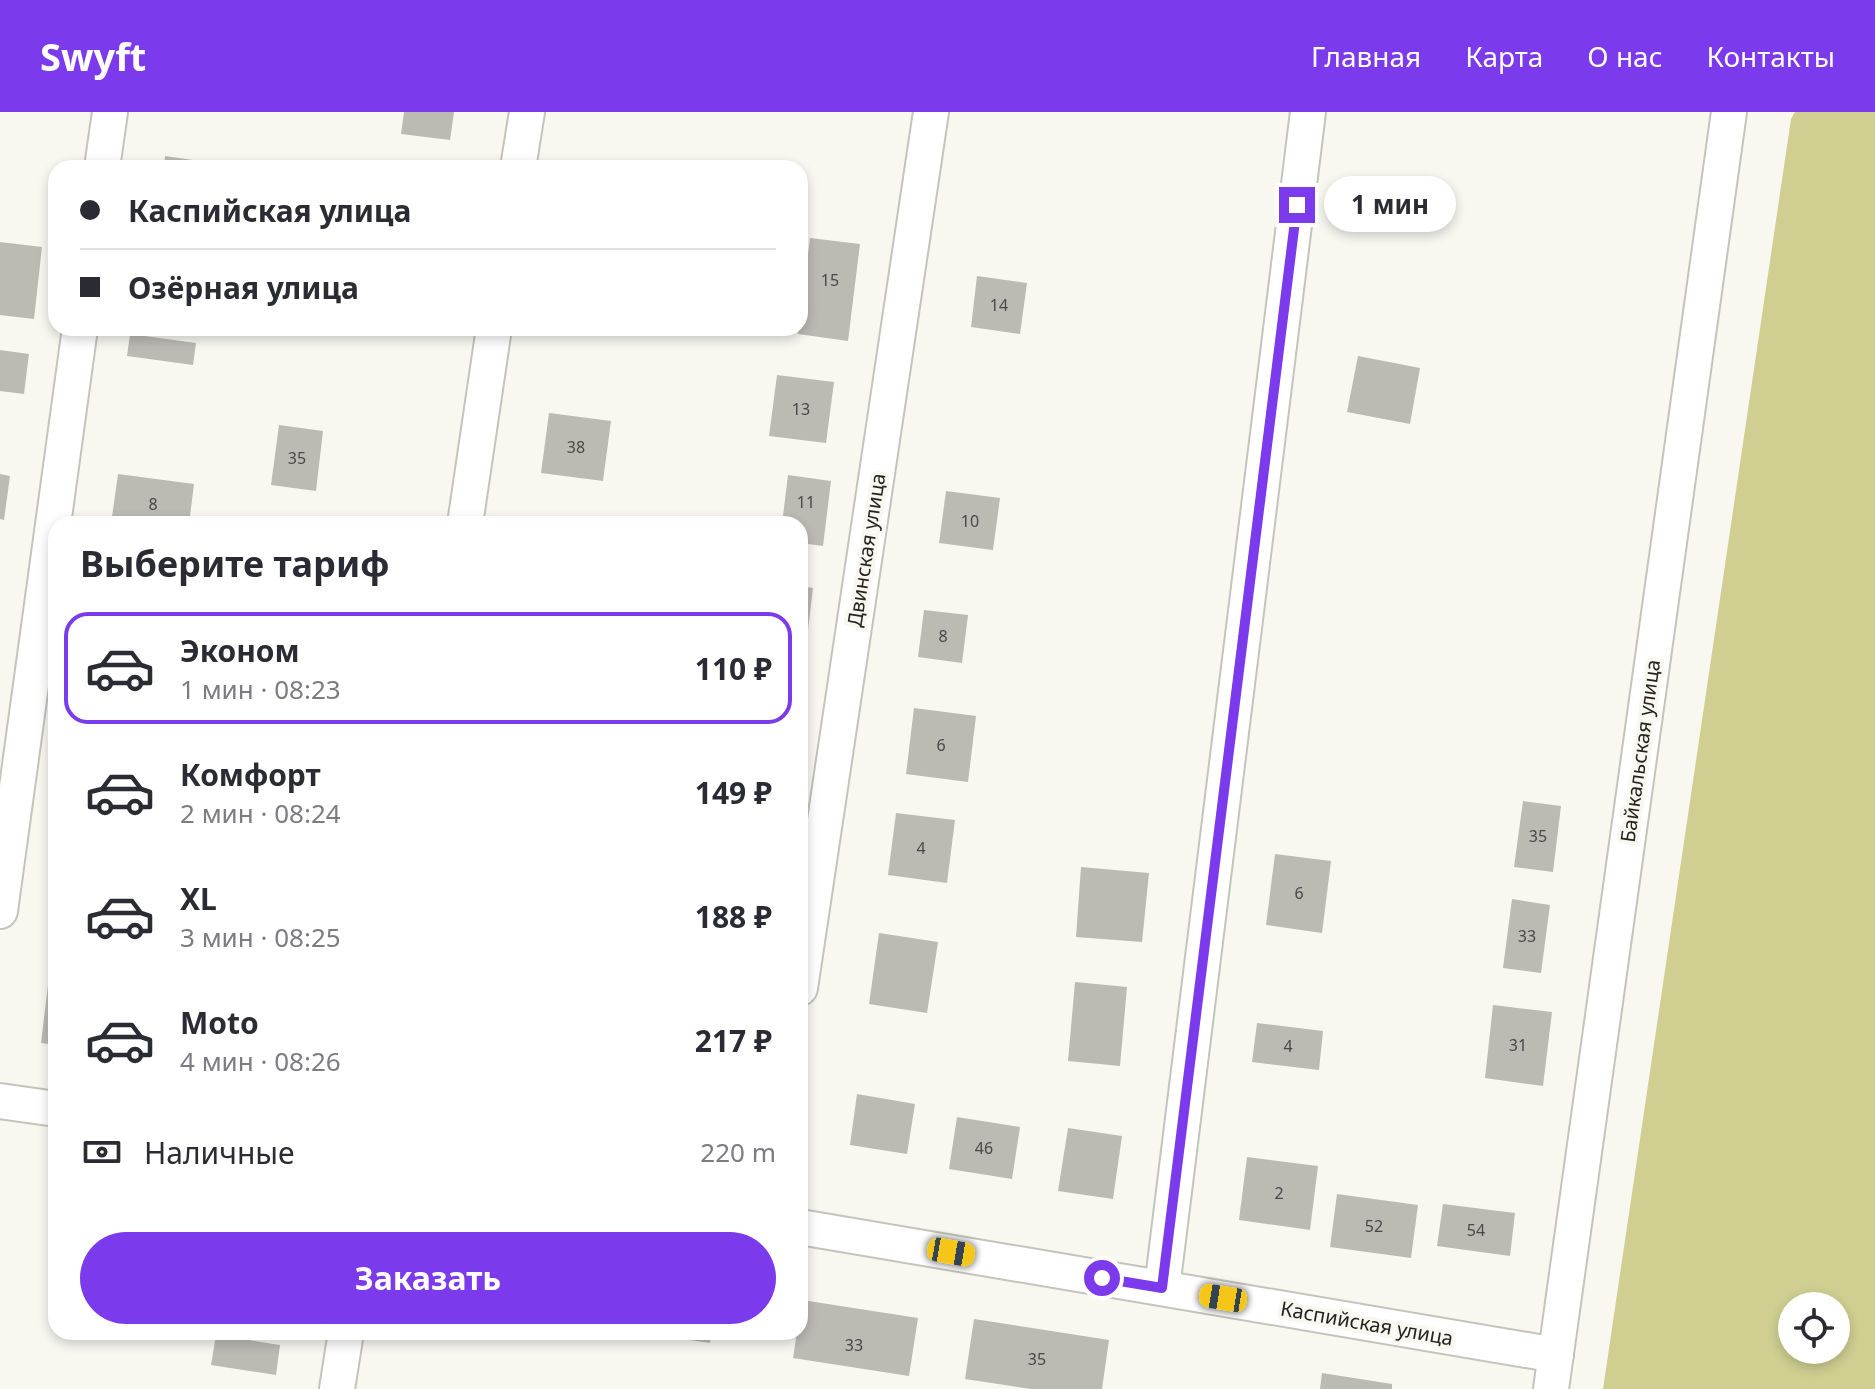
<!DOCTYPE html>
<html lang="ru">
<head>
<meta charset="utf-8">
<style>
  :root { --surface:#fff; --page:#f2f2f3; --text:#2b2b33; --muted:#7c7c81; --line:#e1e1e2; --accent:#7c3aed }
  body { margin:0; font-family:"Noto Sans",sans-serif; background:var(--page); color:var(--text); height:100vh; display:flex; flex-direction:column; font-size:30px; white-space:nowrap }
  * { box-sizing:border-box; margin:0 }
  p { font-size:26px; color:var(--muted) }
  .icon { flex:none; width:44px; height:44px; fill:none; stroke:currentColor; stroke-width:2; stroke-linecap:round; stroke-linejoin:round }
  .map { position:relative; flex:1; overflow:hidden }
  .side { position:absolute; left:48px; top:404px; width:760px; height:824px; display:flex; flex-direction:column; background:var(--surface); border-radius:24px; box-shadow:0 4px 12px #0003 }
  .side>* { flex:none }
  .guide { position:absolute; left:48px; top:48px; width:760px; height:176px; border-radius:24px; box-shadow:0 4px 12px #0003; display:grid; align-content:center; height:176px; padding:0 32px; background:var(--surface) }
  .tools { position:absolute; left:1778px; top:1180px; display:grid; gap:16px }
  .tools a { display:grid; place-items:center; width:72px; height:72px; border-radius:50%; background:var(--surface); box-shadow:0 4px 12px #0003; font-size:40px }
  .end { position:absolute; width:36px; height:36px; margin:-18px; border:10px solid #7c3aed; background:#fff; box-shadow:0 0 0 4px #fff }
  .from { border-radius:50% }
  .bubble { position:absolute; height:56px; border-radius:28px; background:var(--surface); box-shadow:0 4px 12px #0003; font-size:26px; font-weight:700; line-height:56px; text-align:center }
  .car { position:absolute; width:24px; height:48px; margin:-24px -12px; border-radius:10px; box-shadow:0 0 6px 2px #0007; background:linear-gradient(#f5c518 24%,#345 0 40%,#f5c518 0 76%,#345 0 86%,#f5c518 0) }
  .guide b { display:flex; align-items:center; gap:28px; height:76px; font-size:30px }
  .guide b+b { border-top:2px solid var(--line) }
  .guide i { width:20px; height:20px; background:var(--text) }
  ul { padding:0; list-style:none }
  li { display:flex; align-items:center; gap:24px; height:112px; margin:0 16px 12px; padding:0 16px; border:4px solid transparent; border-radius:24px }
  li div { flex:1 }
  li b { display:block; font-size:30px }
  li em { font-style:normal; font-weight:700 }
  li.selected { border-color:var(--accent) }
  li>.icon { width:72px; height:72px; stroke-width:1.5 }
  h2 { padding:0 32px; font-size:36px; line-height:96px }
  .pay { display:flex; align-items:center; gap:20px; height:88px; padding:0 32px; font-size:30px }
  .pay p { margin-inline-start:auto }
  .button { display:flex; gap:16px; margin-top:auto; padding:16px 32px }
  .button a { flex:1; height:92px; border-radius:48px; background:var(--accent); color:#fff; font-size:32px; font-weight:700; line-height:92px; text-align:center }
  header { display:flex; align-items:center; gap:48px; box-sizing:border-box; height:112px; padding:0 40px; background:var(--accent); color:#fff }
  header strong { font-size:38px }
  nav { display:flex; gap:44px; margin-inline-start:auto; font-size:28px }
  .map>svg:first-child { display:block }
</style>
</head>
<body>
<header>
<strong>Swyft</strong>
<nav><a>Главная</a><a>Карта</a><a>О нас</a><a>Контакты</a></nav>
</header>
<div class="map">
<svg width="1875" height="1277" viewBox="0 0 1875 1277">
  <rect width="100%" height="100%" fill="#f8f8f1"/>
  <path fill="#d0cf91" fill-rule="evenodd" d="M 1795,0 L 1875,0 L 1875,1277 L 1603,1277 L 1791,7 ZM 1792,1194 L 1836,1194 L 1836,1238 L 1792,1238 Z"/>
  <g fill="#bbbbb4">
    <polygon points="404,0 454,0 450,28 401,22"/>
    <polygon points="165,44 214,51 213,56 164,56"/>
    <polygon points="810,126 860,132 848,229 798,222"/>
    <polygon points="0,130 42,135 34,207 0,203"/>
    <polygon points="977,164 1027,171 1020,222 971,215"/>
    <polygon points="130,222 196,231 193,253 127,244"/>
    <polygon points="0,238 29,242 24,282 0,279"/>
    <polygon points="1358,244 1420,256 1410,312 1347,300"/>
    <polygon points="777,263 834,270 826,331 769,324"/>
    <polygon points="549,301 611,309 603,369 541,361"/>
    <polygon points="279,313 323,319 316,379 271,373"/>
    <polygon points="0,362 10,364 4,408 0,407"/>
    <polygon points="118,362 194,372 189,412 111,412"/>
    <polygon points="788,363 831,369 823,434 800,431 800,412 782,412"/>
    <polygon points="946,379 1000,386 993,438 939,431"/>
    <polygon points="800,474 813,476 805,543 800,542"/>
    <polygon points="924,498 968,503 962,551 918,545"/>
    <polygon points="914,596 976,604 968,670 906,662"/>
    <polygon points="1523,689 1561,694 1553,760 1514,755"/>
    <polygon points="896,701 955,708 947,771 888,763"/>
    <polygon points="1275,742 1331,749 1322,821 1266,813"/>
    <polygon points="1081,755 1149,761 1142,830 1076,825"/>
    <polygon points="1512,787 1550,793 1541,861 1503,856"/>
    <polygon points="879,821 938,830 927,901 869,892"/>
    <polygon points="1075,870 1127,875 1120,954 1068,949"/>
    <polygon points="48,873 56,874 56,933 41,931"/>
    <polygon points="1493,893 1552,900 1543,974 1485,966"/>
    <polygon points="1257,911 1323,919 1319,958 1252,950"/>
    <polygon points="857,982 915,992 907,1042 850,1033"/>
    <polygon points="957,1005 1020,1015 1012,1067 949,1057"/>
    <polygon points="1068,1016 1122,1024 1113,1087 1058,1079"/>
    <polygon points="1247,1045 1318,1054 1310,1118 1239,1108"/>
    <polygon points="1337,1082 1418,1093 1411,1146 1330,1135"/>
    <polygon points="1443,1092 1515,1101 1510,1144 1437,1134"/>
    <polygon points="802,1188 918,1206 909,1264 793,1246 797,1220 800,1220"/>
    <polygon points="974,1207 1109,1228 1102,1277 1031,1277 965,1267"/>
    <polygon points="436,1220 475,1220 474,1227 436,1222"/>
    <polygon points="648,1220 711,1220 710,1231 648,1222"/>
    <polygon points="216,1223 280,1233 276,1263 211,1253"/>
    <polygon points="1322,1261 1392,1272 1392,1277 1320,1277"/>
  </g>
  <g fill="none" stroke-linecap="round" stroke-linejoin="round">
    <defs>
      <g id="minor">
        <polyline points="102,56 110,0"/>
        <polyline points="518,56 527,0"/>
        <polyline points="465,412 494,216"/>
        <polyline points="0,799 80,216"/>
        <polyline points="800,876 931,0"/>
        <polyline points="0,989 56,997"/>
        <polyline points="800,1115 1556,1243"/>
        <polyline points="1162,1176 1308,0"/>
        <polyline points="337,1277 346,1220"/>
        <polyline points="1551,1277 1729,0"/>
      </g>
    </defs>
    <use href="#minor" stroke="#c4c4bc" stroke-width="38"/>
    <use href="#minor" stroke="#fff" stroke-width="34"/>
  </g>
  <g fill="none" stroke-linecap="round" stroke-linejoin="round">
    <polyline stroke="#7c3aed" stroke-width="10" points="1102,1166 1162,1176 1297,93"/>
  </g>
  <g text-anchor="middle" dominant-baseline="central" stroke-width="8" stroke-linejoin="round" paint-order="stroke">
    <g font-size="16" fill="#494945">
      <text x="830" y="168">15</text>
      <text x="999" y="193">14</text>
      <text x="801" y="297">13</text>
      <text x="576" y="335">38</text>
      <text x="297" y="346">35</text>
      <text x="806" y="390">11</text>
      <text x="153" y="392">8</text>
      <text x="970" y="409">10</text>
      <text x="943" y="524">8</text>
      <text x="941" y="633">6</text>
      <text x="1538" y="724">35</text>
      <text x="921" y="736">4</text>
      <text x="1299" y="781">6</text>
      <text x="1527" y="824">33</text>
      <text x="1518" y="933">31</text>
      <text x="1288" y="934">4</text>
      <text x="984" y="1036">46</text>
      <text x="1279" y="1081">2</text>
      <text x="1374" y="1114">52</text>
      <text x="1476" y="1118">54</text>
      <text x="854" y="1233">33</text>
      <text x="1037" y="1247">35</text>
    </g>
    <g font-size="20" fill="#232320" stroke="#f8f8f1">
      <text transform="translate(866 438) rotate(-81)">Двинская улица</text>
      <text transform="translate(1640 639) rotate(-82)">Байкальская улица</text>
      <text transform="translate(1367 1211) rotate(10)">Каспийская улица</text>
    </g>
  </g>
</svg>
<div class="tools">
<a><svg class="icon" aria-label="locate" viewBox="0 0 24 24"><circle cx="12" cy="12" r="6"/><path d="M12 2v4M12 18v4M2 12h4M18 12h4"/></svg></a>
</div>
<i class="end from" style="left:1102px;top:1166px"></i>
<i class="end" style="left:1297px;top:93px"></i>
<div class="bubble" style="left:1324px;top:64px;width:132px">1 мин</div>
<i class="car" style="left:951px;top:1140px;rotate:100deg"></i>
<i class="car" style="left:1223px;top:1186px;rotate:279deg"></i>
<div class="guide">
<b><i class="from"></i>Каспийская улица</b>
<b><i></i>Озёрная улица</b>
</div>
<section class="side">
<h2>Выберите тариф</h2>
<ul>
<li class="selected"><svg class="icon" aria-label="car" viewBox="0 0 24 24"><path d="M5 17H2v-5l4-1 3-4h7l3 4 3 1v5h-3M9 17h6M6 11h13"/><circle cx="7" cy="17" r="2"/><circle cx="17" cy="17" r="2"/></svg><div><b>Эконом</b><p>1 мин · 08:23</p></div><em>110 ₽</em></li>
<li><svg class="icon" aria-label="car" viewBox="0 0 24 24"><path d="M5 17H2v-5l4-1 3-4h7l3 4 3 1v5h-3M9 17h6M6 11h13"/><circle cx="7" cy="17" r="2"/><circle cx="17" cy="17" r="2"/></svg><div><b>Комфорт</b><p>2 мин · 08:24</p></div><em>149 ₽</em></li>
<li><svg class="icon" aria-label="car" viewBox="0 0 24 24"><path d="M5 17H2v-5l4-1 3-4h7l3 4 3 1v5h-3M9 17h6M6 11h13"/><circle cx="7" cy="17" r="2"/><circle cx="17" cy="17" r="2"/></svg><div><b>XL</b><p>3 мин · 08:25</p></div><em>188 ₽</em></li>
<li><svg class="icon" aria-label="car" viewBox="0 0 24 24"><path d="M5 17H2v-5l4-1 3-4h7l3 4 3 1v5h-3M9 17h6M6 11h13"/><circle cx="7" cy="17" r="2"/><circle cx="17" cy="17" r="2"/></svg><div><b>Moto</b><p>4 мин · 08:26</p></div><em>217 ₽</em></li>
</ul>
<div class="pay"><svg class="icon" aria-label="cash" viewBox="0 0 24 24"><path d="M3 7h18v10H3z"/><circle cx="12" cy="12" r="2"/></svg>Наличные<p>220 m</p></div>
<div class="button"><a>Заказать</a></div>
</section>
</div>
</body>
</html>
